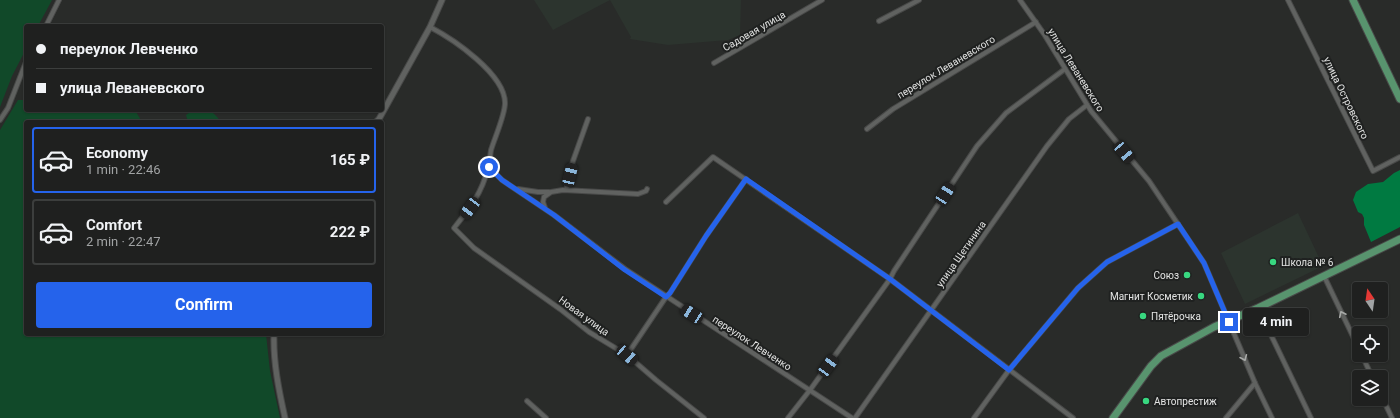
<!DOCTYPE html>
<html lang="en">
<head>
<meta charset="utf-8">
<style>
  :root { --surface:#1f201f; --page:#2c2d2c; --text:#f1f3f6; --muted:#a1a3a4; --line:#3c3e3d; --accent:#2563eb }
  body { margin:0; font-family:Roboto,sans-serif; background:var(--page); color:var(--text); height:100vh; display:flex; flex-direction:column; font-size:15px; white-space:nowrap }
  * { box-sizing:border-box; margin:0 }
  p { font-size:13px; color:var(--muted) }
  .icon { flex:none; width:22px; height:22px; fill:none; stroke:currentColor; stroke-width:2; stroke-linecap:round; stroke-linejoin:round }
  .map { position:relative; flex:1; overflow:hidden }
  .sheet { position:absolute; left:24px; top:120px; width:360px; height:216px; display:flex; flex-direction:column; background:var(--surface); border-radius:4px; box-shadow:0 1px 3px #0004,0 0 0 1px var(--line) }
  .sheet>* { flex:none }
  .guide { position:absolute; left:24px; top:24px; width:360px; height:88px; border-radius:4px; box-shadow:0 1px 3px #0004,0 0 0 1px var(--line); display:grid; align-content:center; height:88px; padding:0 12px; background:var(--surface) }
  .needle { width:26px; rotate:347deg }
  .buttons { position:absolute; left:1352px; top:282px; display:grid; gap:8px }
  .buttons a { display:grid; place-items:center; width:36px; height:36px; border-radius:4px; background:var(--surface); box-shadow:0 1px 3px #0004,0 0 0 1px var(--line); font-size:20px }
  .end { position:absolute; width:18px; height:18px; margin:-9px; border:5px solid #2563eb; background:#fff; box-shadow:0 0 0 2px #fff }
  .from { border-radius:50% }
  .bubble { position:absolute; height:28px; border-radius:4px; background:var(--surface); box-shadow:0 1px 3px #0004,0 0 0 1px var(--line); font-size:13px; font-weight:700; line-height:28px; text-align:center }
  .car { position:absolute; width:12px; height:24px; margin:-12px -6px; border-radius:5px; box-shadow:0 0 3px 1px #0007; background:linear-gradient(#222 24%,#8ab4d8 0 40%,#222 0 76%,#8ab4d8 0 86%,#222 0) }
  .guide b { display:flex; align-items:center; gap:14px; height:38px; font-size:15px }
  .guide b+b { border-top:1px solid var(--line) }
  .guide i { width:10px; height:10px; background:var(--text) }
  ul { padding:7px 0 0; list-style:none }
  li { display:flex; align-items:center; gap:12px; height:66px; margin:0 8px 6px; padding:0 4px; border:2px solid var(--line); border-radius:4px }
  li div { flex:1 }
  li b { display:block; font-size:15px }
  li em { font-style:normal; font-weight:700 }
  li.on { border-color:var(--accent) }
  li>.icon { width:36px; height:36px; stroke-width:1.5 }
  .cta { display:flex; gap:8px; margin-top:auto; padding:8px 12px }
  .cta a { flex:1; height:46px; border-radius:4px; background:var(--accent); color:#fff; font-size:16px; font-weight:700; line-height:46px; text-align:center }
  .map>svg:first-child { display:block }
</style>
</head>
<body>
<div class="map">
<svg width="1400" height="418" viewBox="0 0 1400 418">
  <rect width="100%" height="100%" fill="#292b29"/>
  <g fill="#2c342e">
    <polygon points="534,0 741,0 740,35 728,40 668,45 630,39 631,37 610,0 553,30"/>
    <polygon points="1298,213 1323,266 1245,304 1221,253"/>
  </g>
  <g fill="#114929">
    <polygon points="0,0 52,0 38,26 26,26 26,49 12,76 0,107"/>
    <polygon points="18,100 26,100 26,110 135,110 142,122 26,122 26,334 266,334 270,371 280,418 0,418 0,130"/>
    <path d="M 193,110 C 208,110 212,109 221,122 L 188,122 L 186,115 Z"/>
  </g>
  <polygon fill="#007a41" points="1400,170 1400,227 1371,242 1364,225 1364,218 1362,214 1358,212 1353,200 1356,192 1368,184 1383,182 1394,173"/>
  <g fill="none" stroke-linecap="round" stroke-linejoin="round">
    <defs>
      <g id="minor">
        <polyline points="1020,0 1044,34 1091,111 1149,181 1204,263 1255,383 1272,418"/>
        <polyline points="1288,0 1373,171 1400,157"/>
        <polyline points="879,21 919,0"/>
        <polyline points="46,26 59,0"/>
        <path d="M 430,27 C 453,39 505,74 505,103 C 505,115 495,137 491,150 C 490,156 490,162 488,168 C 482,193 470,208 454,228 L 474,248 L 560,309 L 589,332 L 627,355 L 656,380 L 704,418"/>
        <polyline points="714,63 822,0"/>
        <polyline points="0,120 8,108 26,62"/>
        <polyline points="867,129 893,109 1036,22"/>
        <polyline points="489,167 502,180 554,215 625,269 852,418"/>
        <polyline points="518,189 538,192 549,192"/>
        <polyline points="566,190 573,161 588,119"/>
        <polyline points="666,202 713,157 890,279 1073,418"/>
        <polyline points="545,208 543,202 544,197 551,192 563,190 638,194 646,191 647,189"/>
        <polyline points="1324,276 1359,349"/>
        <polyline points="1258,308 1311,418"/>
        <polyline points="627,355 666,297 670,293 706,236 746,179"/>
        <polyline points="1362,355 1372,377"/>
        <polyline points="1381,395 1392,418"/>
        <polyline points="527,401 546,418"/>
        <polyline points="788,418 810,390 890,279 894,271 977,146 1006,113 1065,69"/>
        <polyline points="855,418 1047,146 1069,119 1087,105"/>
        <polyline points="974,418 1009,370 1078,288 1107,262 1178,224"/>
        <polyline points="1226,418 1255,383"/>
      </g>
      <g id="tertiary">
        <polyline points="376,122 379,119 430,27 442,0"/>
        <path d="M 274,334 C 273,362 279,391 285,418"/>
      </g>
      <g id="primary">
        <polyline points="1353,0 1400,99"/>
        <polyline points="1113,418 1151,366 1161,356 1214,327 1258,308 1400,239"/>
      </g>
    </defs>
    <use href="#minor" stroke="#484948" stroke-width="6"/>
    <use href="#tertiary" stroke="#484948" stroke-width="7"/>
    <use href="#primary" stroke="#484948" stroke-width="9"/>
    <use href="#minor" stroke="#606260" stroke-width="4"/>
    <use href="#tertiary" stroke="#606260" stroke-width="5"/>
    <use href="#primary" stroke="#58946e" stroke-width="7"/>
  </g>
  <defs><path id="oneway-chevron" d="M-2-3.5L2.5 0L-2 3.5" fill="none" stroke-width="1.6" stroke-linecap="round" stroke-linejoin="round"/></defs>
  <g stroke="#a8aaa8">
    <use href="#oneway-chevron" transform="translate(1342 314) rotate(-116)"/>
    <use href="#oneway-chevron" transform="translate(1244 358) rotate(67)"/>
  </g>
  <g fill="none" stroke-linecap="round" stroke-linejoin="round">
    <polyline stroke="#2563eb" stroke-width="5" points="489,167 502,180 554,215 625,270 666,297 670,293 706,236 746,179 890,279 1009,370 1078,288 1107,262 1178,224 1204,263 1229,322"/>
  </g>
  <g fill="#38d880" stroke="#1f2120" stroke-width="1.5">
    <circle cx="1273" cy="262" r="4"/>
    <circle cx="1187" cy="275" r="4"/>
    <circle cx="1201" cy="296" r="4"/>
    <circle cx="1143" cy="316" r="4"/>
    <circle cx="1146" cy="401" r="4"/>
  </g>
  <g text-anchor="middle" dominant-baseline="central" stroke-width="4" stroke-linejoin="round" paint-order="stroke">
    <g font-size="10" fill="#e3e4e3" stroke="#1f2120">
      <text transform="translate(754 31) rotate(-30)">Садовая улица</text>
      <text transform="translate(946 67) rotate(-31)">переулок Леваневского</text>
      <text transform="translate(1076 70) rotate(58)">улица Леваневского</text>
      <text transform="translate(1346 98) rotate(64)">улица Островского</text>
      <text transform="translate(961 254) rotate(-55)">улица Щетинина</text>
      <text transform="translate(584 316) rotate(36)">Новая улица</text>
      <text transform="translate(752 343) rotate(33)">переулок Левченко</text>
    </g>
    <g font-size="10" fill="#e3e4e3" stroke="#1f2120" text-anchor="start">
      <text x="1281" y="262">Школа № 6</text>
      <text x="1179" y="275" text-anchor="end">Союз</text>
      <text x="1193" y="296" text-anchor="end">Магнит Косметик</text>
      <text x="1151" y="316">Пятёрочка</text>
      <text x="1154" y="401">Автопрестиж</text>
    </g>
  </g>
</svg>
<div class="buttons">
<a><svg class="needle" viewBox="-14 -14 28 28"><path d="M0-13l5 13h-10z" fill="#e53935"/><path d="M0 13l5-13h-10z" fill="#a1a3a4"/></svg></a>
<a><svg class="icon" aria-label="locate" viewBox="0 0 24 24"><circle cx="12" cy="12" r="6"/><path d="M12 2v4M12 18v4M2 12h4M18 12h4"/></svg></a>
<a><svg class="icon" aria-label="layers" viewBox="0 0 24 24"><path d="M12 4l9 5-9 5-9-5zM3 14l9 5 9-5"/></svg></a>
</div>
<i class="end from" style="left:489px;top:167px"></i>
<i class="end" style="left:1229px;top:322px"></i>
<div class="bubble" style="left:1243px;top:308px;width:66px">4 min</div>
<i class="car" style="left:1124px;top:152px;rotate:140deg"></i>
<i class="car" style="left:570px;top:175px;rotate:13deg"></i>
<i class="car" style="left:945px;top:194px;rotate:33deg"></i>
<i class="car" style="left:470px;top:208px;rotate:217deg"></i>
<i class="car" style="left:692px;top:314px;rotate:303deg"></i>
<i class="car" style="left:627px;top:355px;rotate:131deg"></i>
<i class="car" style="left:828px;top:366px;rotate:36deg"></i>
<div class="guide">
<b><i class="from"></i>переулок Левченко</b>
<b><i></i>улица Леваневского</b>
</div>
<section class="sheet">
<ul>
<li class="on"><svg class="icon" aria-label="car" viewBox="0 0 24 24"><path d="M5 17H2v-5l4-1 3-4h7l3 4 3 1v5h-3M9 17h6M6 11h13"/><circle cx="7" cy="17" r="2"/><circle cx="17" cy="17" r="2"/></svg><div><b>Economy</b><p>1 min · 22:46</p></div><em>165 ₽</em></li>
<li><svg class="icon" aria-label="car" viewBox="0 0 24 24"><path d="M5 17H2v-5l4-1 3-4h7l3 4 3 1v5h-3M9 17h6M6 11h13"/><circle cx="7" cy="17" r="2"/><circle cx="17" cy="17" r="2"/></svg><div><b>Comfort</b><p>2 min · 22:47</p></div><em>222 ₽</em></li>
</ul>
<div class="cta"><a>Confirm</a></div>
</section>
</div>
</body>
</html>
